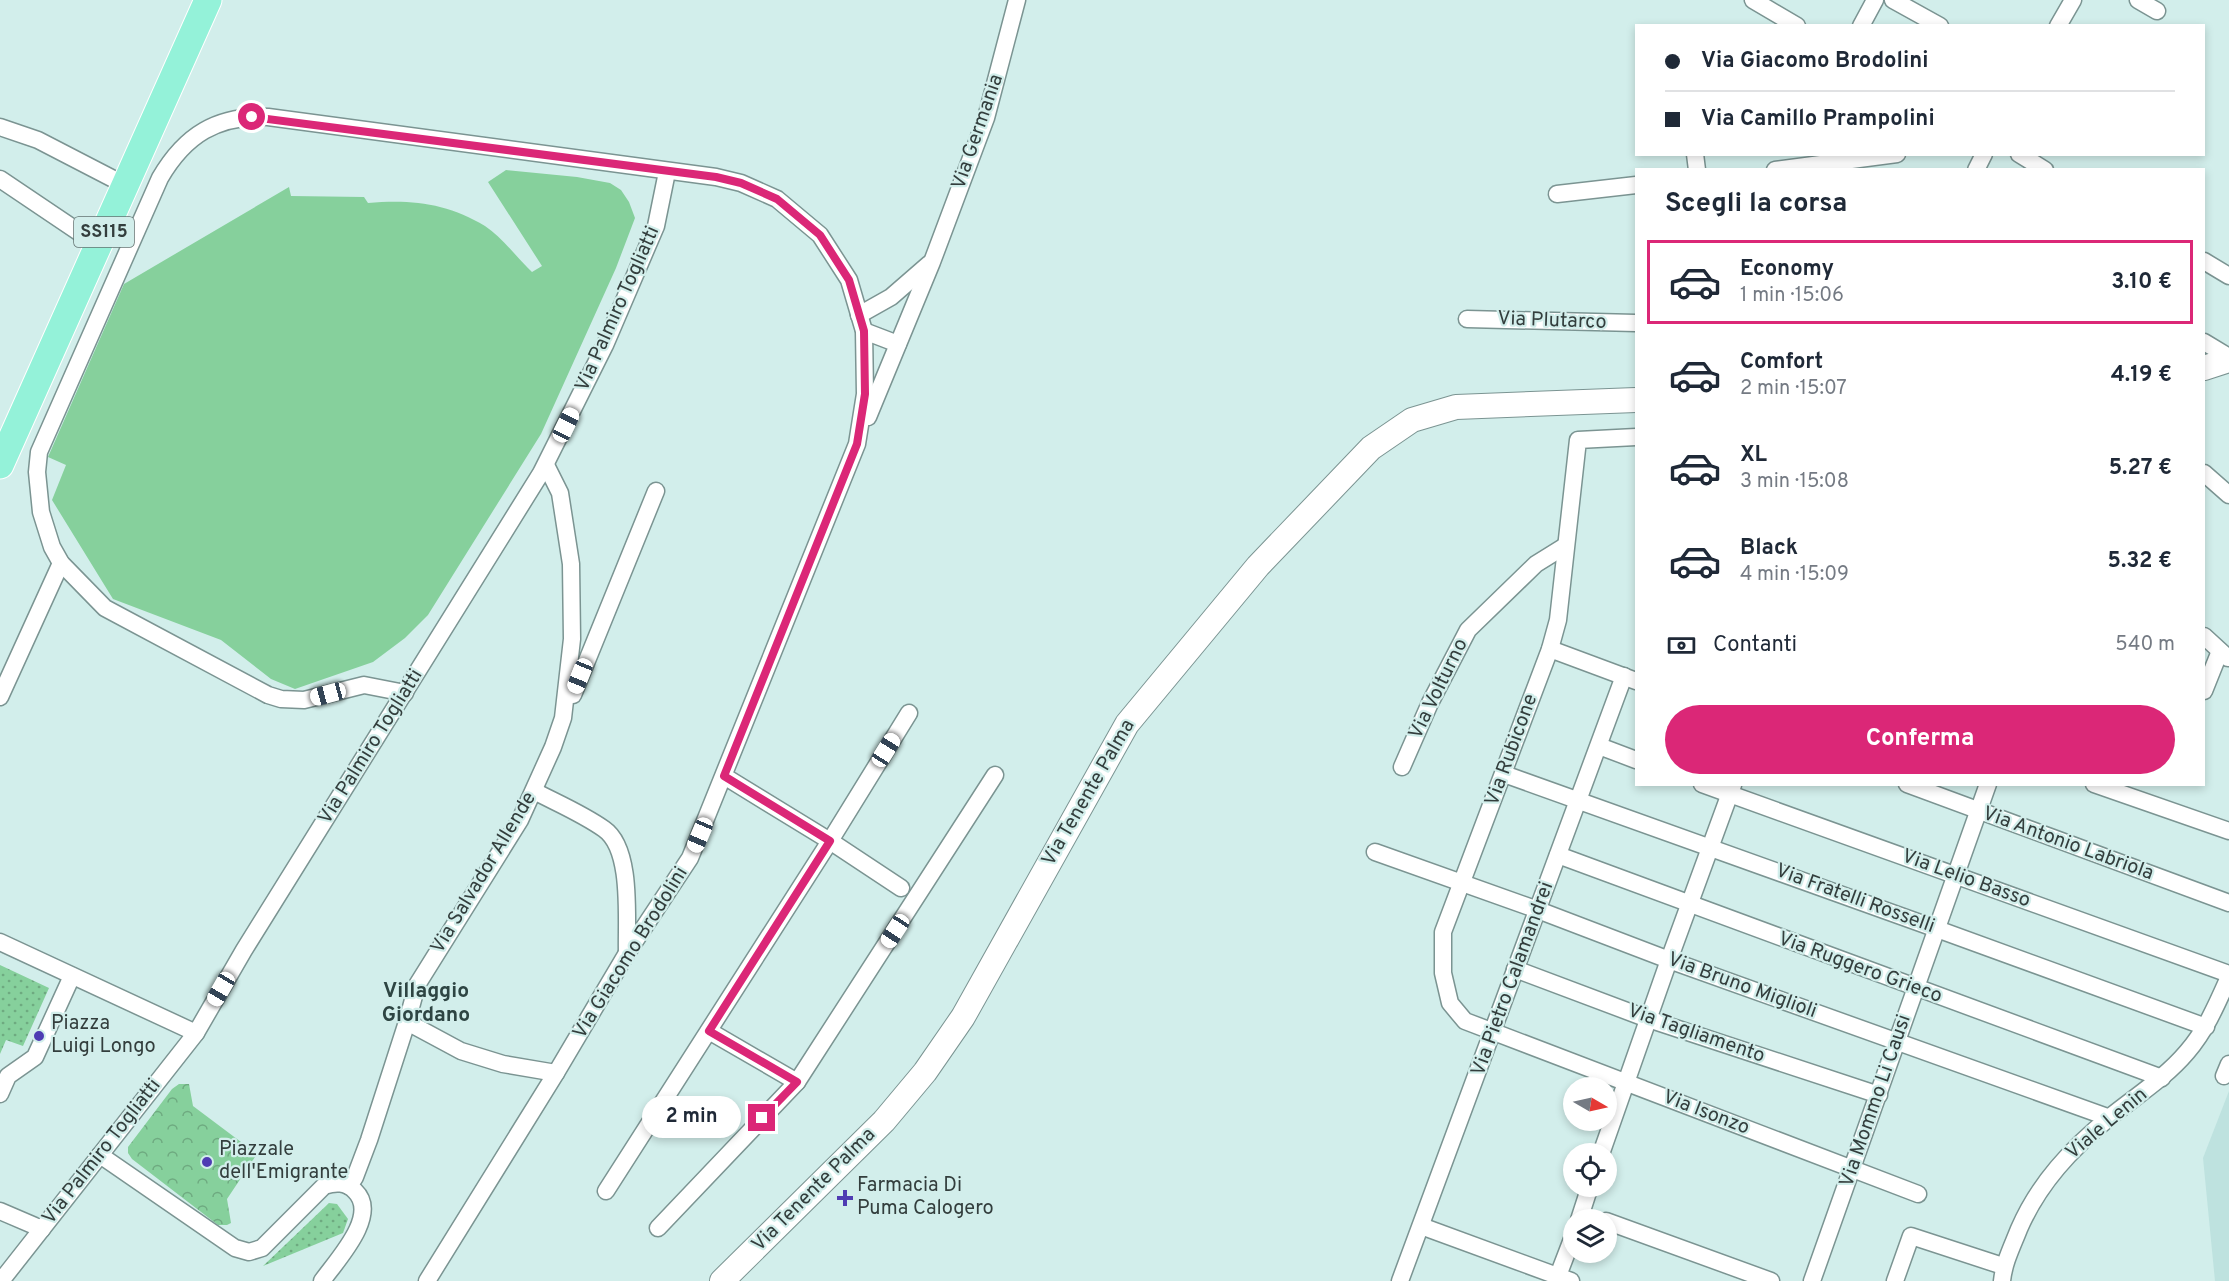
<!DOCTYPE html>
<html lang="it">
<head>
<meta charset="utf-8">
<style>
  :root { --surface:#fff; --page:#f6f6f7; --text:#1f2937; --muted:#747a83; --line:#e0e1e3; --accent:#db2777 }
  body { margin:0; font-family:Overpass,sans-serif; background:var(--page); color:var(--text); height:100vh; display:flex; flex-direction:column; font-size:22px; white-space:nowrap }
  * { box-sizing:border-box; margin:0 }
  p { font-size:20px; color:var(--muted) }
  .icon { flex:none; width:33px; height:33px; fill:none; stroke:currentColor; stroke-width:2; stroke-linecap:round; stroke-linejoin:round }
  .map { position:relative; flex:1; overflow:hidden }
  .details { position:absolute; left:1635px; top:168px; width:570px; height:618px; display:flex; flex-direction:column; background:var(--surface); border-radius:0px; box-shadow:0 3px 9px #0003 }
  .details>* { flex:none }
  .banner { position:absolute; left:1635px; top:24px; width:570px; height:132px; border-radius:0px; box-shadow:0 3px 9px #0003; display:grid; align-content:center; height:132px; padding:0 30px; background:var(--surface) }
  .needle { width:39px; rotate:99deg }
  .controls { position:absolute; left:1563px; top:1077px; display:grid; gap:12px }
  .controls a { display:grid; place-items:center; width:54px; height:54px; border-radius:50%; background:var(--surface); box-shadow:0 3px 9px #0003; font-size:30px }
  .end { position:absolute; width:27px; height:27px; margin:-14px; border:8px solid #db2777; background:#fff; box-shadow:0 0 0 3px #fff }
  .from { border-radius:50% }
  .bubble { position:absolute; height:42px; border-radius:21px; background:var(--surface); box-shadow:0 3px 9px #0003; font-size:20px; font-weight:700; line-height:42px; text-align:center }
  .car { position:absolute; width:18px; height:36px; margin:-18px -9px; border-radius:8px; box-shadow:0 0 4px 2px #0007; background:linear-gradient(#fff 24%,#345 0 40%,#fff 0 76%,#345 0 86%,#fff 0) }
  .banner b { display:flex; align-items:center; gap:21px; height:57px; font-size:22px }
  .banner b+b { border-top:2px solid var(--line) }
  .banner i { width:15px; height:15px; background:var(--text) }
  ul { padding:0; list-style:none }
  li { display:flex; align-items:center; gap:18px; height:84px; margin:0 12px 9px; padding:0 18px; border:3px solid transparent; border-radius:0px }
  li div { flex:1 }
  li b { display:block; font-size:22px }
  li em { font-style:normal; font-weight:700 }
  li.selected { border-color:var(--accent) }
  li>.icon { width:54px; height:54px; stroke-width:1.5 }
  h2 { padding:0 30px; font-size:27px; line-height:72px }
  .pay { display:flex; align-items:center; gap:15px; height:66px; padding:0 30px; font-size:22px }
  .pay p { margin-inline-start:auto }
  .primary-button { display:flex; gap:12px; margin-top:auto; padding:12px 30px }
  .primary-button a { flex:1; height:69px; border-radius:36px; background:var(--accent); color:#fff; font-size:24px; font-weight:700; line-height:69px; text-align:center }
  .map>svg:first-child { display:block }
</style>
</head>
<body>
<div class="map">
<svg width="2229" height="1281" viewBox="0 0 2229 1281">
  <defs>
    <pattern id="grass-dots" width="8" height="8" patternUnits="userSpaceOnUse" patternTransform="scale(1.5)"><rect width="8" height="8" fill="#86d09c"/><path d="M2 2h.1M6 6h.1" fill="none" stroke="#6eaa80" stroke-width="1.8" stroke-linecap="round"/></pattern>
    <pattern id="park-crowns" width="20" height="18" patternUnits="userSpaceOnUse" patternTransform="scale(1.5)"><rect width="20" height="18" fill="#86d09c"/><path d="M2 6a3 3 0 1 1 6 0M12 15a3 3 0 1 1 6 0" fill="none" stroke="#6eaa80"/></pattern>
  </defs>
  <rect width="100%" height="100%" fill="#d2eeeb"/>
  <polygon fill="#bee2df" points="2229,1091 2229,1281 2215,1281 2203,1158"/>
  <g fill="url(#grass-dots)">
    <polygon points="0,965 49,988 23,1046 6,1040 0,1054"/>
    <polygon points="329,1203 337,1204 348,1219 343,1233 263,1266"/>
  </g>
  <polygon fill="url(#park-crowns)" points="179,1084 189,1084 193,1106 257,1154 227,1199 231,1223 227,1225 218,1225 132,1159 128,1153 128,1147 172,1089"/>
  <path fill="#86d09c" d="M 506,170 L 577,177 L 610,183 L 621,190 L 629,202 L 635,218 L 616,268 L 541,434 L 428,615 L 405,638 L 373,662 L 295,689 L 271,679 L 221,640 L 113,599 L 52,500 L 66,465 L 48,457 L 124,284 L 289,187 L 291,196 L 364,197 L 368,203 C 410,199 448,203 485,226 C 503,238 517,258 532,272 L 542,266 L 488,182 Z"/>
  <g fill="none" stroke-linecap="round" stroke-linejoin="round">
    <defs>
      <g id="street">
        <polyline points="1753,0 1797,26"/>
        <polyline points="1893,0 1940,26"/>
        <polyline points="2138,0 2157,11"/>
        <polyline points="1861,26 1875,0"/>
        <polyline points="2058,26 2073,0"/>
        <polyline points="0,127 38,140 125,185"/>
        <polyline points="1695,154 1697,170"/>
        <polyline points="2019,154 2045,170"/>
        <polyline points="1775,170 1897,154"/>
        <polyline points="1976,170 1984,154"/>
        <polyline points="0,179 98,245"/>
        <polyline points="1557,194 1636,185"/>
        <polyline points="2204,261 2229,276"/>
        <polyline points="859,315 891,297 929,264"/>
        <polyline points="1467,319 1636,323"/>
        <polyline points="864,331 898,344"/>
        <polyline points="2204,342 2229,357"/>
        <polyline points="868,417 932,262 986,118 1017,0"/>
        <polyline points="1636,437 1578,440 1558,620 1550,649 1443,932 1443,973 1450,1003 1465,1021 1918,1194"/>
        <polyline points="2204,473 2229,495"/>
        <polyline points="2204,636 2228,658"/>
        <polyline points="1550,649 1636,681"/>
        <polyline points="2204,691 2220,651"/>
        <path d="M 405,693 L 364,685 L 304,700 L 281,699 L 268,695 L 105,608 L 61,563 L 52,547 L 41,512 L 37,472 L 39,452 L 160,178 C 185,135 217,115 268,117 L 716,177 L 741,183 L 777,199 L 820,235 L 849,280 L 864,331 L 865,394 L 857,444 L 690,858 L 627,953 L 556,1073 L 427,1281"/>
        <polyline points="573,695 656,491"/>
        <polyline points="0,697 61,563"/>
        <polyline points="1599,746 1636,760"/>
        <polyline points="1402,767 1430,703 1468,630 1536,564 1565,546"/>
        <polyline points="1504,774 1937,929 2206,1027"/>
        <polyline points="724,776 830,841 901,888"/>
        <polyline points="1702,784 2229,974"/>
        <polyline points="1907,784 2229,903"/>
        <polyline points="2094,784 2229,831"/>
        <path d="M 534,791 C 557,803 583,814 604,829 C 633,849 626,920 627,953"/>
        <polyline points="1375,852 1538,910 1669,960 2110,1118"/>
        <polyline points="1558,855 2162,1078"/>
        <polyline points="0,942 196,1033"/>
        <polyline points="1515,969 1648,1019 1879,1095"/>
        <polyline points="407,1022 461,1051 503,1064 556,1073"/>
        <polyline points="709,1031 797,1082"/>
        <polyline points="2224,1076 2229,1064"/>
        <polyline points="0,1094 8,1076 35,1057 72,976"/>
        <polyline points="1601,1154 1669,960 1733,785"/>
        <path d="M 100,1155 L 235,1248 L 249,1252 L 262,1248 L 324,1186 C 336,1182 346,1182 355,1191 C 380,1215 337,1260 322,1281"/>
        <polyline points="349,1186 355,1177 369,1140 407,1022 417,985 520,820 553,747 563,718 572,639 571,564 560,493 546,465"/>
        <polyline points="606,1191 830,841 909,713"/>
        <polyline points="0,1211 42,1229"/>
        <polyline points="1579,1220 1590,1186"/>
        <polyline points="1606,1221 1771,1281"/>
        <polyline points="1421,1226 1571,1281"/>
        <polyline points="658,1228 797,1082 995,775"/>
        <polyline points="1,1281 196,1033 244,950 541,473 605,345 656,226 667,172"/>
        <polyline points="1400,1281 1624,676"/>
        <polyline points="1556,1281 1574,1234"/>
        <polyline points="1812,1281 1988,784"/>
        <polyline points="1895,1281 1911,1236 2003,1266"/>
        <path d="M 2002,1281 C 2004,1262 2012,1247 2019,1229 C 2039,1183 2071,1149 2110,1117 C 2136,1096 2165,1078 2187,1052 C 2206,1030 2217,1004 2229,977"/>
      </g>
      <g id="secondary">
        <polyline points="2204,368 2229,360"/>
        <polyline points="722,1281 884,1121 925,1072 963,1017 1127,724 1258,566 1371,448 1412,420 1456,407 1636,400"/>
      </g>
      <polyline id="primary" points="0,465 208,0"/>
    </defs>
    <use href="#street" stroke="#7b9492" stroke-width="19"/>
    <use href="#secondary" stroke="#7b9492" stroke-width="26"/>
    <use href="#primary" stroke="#fff" stroke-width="29"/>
    <use href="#street" stroke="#fff" stroke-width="16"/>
    <use href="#secondary" stroke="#fff" stroke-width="24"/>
    <use href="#primary" stroke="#94f2d9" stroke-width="27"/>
  </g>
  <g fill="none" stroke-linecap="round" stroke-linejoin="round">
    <polyline stroke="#db2777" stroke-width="8" points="252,117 716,177 741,183 777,199 820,235 849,280 864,331 865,394 857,444 724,776 830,841 709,1031 797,1082 762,1118"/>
  </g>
  <g fill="#4f3cb3" stroke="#d2eeeb" stroke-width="2">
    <circle cx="39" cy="1036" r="6"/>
    <circle cx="207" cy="1162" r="6"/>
    <path d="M842 1189h6v6h6v6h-6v6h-6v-6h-6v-6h6z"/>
  </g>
  <g text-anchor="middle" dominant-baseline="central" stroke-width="4.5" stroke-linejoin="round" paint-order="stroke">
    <rect fill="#d2eeeb" stroke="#637371" stroke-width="1.5" x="74" y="217" width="60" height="30" rx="4.5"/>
    <g font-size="18" font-weight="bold" fill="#333e3d">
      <text x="104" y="232">SS115</text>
    </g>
    <g font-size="20" fill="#333e3d" stroke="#d2eeeb">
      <text transform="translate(978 132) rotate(-71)">Via Germania</text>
      <text transform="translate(618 309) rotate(-66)">Via Palmiro Togliatti</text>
      <text transform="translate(1552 321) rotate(2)">Via Plutarco</text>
      <text transform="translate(1439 689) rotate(-64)">Via Volturno</text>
      <text transform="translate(371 747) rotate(-58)">Via Palmiro Togliatti</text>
      <text transform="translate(1512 750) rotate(-70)">Via Rubicone</text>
      <text transform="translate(1089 793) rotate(-60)">Via Tenente Palma</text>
      <text transform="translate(2068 844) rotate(20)">Via Antonio Labriola</text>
      <text transform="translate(484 873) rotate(-59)">Via Salvador Allende</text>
      <text transform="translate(1966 879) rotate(20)">Via Lelio Basso</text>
      <text transform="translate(1855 899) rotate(20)">Via Fratelli Rosselli</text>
      <text transform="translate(631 953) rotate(-58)">Via Giacomo Brodolini</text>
      <text transform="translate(1860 968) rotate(20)">Via Ruggero Grieco</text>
      <text transform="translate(1513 979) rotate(-70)">Via Pietro Calamandrei</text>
      <text transform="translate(1742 986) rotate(20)">Via Bruno Miglioli</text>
      <text transform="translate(1696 1034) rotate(19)">Via Tagliamento</text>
      <text transform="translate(1876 1101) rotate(-71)">Via Mommo Li Causi</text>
      <text transform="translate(1706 1113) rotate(21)">Via Isonzo</text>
      <text transform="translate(2107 1124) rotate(-40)">Viale Lenin</text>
      <text transform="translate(102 1152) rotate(-52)">Via Palmiro Togliatti</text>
      <text transform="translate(814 1190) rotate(-45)">Via Tenente Palma</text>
    </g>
    <g font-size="20" fill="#333e3d" stroke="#d2eeeb" text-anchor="start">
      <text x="51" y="1024">Piazza<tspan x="51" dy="23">Luigi Longo</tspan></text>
      <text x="219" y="1150">Piazzale<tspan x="219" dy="23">dell'Emigrante</tspan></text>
      <text x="857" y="1186">Farmacia Di<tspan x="857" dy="23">Puma Calogero</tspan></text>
    </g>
    <g font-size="21" font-weight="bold" fill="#2e4543" stroke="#d2eeeb">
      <text x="426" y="991">Villaggio<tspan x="426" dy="24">Giordano</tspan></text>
    </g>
  </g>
</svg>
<div class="controls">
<a><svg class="needle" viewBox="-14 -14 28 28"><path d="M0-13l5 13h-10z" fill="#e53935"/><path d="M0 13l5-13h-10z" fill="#747a83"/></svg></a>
<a><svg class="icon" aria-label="locate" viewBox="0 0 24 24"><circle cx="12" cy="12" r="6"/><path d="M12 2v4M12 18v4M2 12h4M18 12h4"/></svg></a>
<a><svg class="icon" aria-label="layers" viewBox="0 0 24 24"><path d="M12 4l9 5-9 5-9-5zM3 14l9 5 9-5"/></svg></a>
</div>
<i class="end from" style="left:252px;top:117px"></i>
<i class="end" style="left:762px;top:1118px"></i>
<div class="bubble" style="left:642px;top:1096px;width:99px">2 min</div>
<i class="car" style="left:566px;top:425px;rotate:26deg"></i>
<i class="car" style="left:580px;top:676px;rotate:202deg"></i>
<i class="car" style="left:328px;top:694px;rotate:255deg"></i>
<i class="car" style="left:886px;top:750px;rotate:32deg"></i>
<i class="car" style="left:700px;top:835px;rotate:203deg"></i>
<i class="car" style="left:895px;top:931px;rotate:213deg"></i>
<i class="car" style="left:221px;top:989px;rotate:210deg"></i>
<div class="banner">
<b><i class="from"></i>Via Giacomo Brodolini</b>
<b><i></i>Via Camillo Prampolini</b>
</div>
<section class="details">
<h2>Scegli la corsa</h2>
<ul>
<li class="selected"><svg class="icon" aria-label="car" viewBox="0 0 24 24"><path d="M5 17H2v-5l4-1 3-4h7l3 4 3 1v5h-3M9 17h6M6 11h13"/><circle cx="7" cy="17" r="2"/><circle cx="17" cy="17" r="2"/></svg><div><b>Economy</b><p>1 min · 15:06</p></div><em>3.10 €</em></li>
<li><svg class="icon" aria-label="car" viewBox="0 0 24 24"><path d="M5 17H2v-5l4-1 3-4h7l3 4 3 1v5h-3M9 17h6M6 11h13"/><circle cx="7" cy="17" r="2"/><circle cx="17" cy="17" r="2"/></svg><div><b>Comfort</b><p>2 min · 15:07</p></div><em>4.19 €</em></li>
<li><svg class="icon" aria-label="car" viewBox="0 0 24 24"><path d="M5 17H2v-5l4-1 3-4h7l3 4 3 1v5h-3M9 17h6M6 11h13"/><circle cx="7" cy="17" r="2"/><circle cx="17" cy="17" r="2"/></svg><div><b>XL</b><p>3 min · 15:08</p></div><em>5.27 €</em></li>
<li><svg class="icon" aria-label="car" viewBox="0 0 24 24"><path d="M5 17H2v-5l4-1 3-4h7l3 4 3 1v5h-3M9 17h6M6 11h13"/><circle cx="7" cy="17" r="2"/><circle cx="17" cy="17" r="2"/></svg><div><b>Black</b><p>4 min · 15:09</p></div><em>5.32 €</em></li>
</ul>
<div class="pay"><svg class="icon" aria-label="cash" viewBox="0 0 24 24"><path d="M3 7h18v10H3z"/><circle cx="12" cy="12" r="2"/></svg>Contanti<p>540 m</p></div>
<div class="primary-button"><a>Conferma</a></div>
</section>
</div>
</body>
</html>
